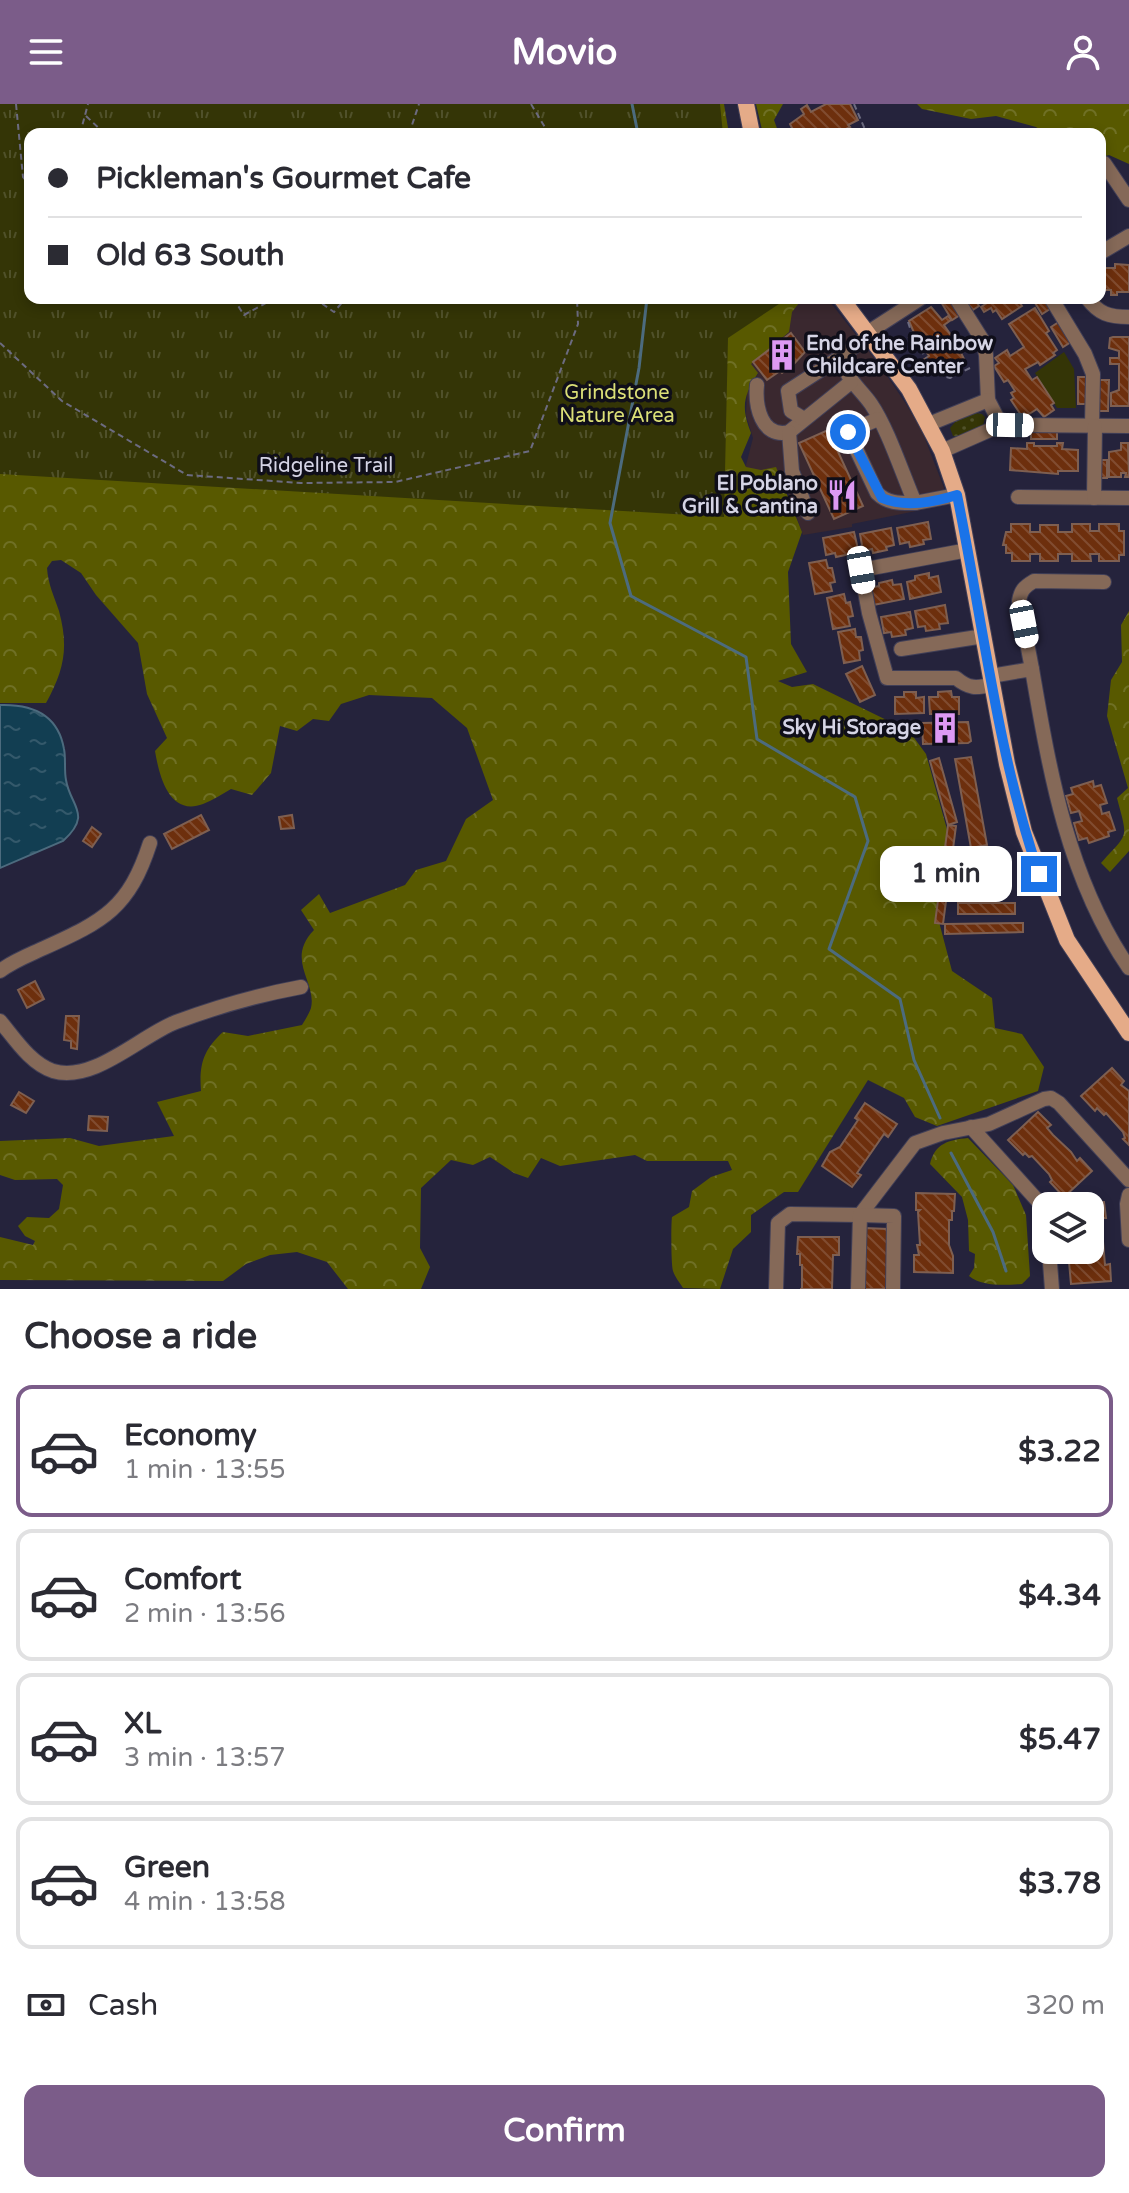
<!DOCTYPE html>
<html lang="en">
<head>
<meta charset="utf-8">
<style>
  :root { --surface:#fff; --page:#f7f7f7; --text:#2b2b33; --muted:#7c7c81; --line:#e1e1e2; --accent:#7b5c89 }
  body { margin:0; font-family:"Varela Round",sans-serif; background:var(--page); color:var(--text); height:100vh; display:flex; flex-direction:column; font-size:30px; white-space:nowrap }
  * { box-sizing:border-box; margin:0 }
  p { font-size:26px; color:var(--muted) }
  .icon { flex:none; width:44px; height:44px; fill:none; stroke:currentColor; stroke-width:2; stroke-linecap:round; stroke-linejoin:round }
  .map { position:relative; height:1185px; overflow:hidden }
  .side { display:flex; flex-direction:column; background:var(--surface); flex:1 }
  .side>* { flex:none }
  .top-card { position:absolute; left:24px; top:24px; width:1082px; height:176px; border-radius:16px; box-shadow:0 4px 12px #0003; display:grid; align-content:center; height:176px; padding:0 24px; background:var(--surface) }
  .buttons { position:absolute; left:1032px; top:1088px; display:grid; gap:16px }
  .buttons a { display:grid; place-items:center; width:72px; height:72px; border-radius:16px; background:var(--surface); box-shadow:0 4px 12px #0003; font-size:40px }
  .end { position:absolute; width:36px; height:36px; margin:-18px; border:10px solid #1a73e8; background:#fff; box-shadow:0 0 0 4px #fff }
  .from { border-radius:50% }
  .bubble { position:absolute; height:56px; border-radius:16px; background:var(--surface); box-shadow:0 4px 12px #0003; font-size:26px; font-weight:700; line-height:56px; text-align:center }
  .car { position:absolute; width:24px; height:48px; margin:-24px -12px; border-radius:10px; box-shadow:0 0 6px 2px #0007; background:linear-gradient(#fff 24%,#345 0 40%,#fff 0 76%,#345 0 86%,#fff 0) }
  .top-card b { display:flex; align-items:center; gap:28px; height:76px; font-size:30px }
  .top-card b+b { border-top:2px solid var(--line) }
  .top-card i { width:20px; height:20px; background:var(--text) }
  ul { padding:0; list-style:none }
  li { display:flex; align-items:center; gap:24px; height:132px; margin:0 16px 12px; padding:0 8px; border:4px solid var(--line); border-radius:16px }
  li div { flex:1 }
  li b { display:block; font-size:30px }
  li em { font-style:normal; font-weight:700 }
  li.active { border-color:var(--accent) }
  li>.icon { width:72px; height:72px; stroke-width:1.5 }
  h2 { padding:0 24px; font-size:36px; line-height:96px }
  .pay { display:flex; align-items:center; gap:20px; height:88px; padding:0 24px; font-size:30px }
  .pay p { margin-inline-start:auto }
  .cta { display:flex; gap:16px; margin-top:auto; padding:16px 24px }
  .cta a { flex:1; height:92px; border-radius:16px; background:var(--accent); color:#fff; font-size:32px; font-weight:700; line-height:92px; text-align:center }
  header { display:flex; justify-content:space-between; align-items:center; height:104px; padding:0 24px; background:var(--accent); color:#fff; font-size:36px; font-weight:700 }
  .map>svg:first-child { display:block }
</style>
</head>
<body>
<header><svg class="icon" aria-label="menu" viewBox="0 0 24 24"><path d="M4 6h16M4 12h16M4 18h16"/></svg>Movio<svg class="icon" aria-label="person" viewBox="0 0 24 24"><circle cx="12" cy="8" r="4"/><path d="M4 21q1-7 8-7t8 7"/></svg></header>
<div class="map">
<svg width="1129" height="1185" viewBox="0 0 1129 1185">
  <defs>
    <pattern id="grass-dots" width="8" height="8" patternUnits="userSpaceOnUse" patternTransform="scale(2)"><rect width="8" height="8" fill="#343506"/><path d="M2 2h.1M6 6h.1" fill="none" stroke="#50512a" stroke-width="1.8" stroke-linecap="round"/></pattern>
    <pattern id="forest-crowns" width="20" height="18" patternUnits="userSpaceOnUse" patternTransform="scale(2)"><rect width="20" height="18" fill="#585900"/><path d="M2 6a3 3 0 1 1 6 0M12 15a3 3 0 1 1 6 0" fill="none" stroke="#6f7025"/></pattern>
    <pattern id="park-tufts" width="24" height="20" patternUnits="userSpaceOnUse" patternTransform="scale(2)"><rect width="24" height="20" fill="#343506"/><path d="M3 7l-1-3M5 7V3M7 7l1-3M15 17l-1-3M17 17v-4M19 17l1-3" fill="none" stroke="#50512a"/></pattern>
    <pattern id="water-ripples" width="26" height="14" patternUnits="userSpaceOnUse" patternTransform="scale(2)"><rect width="26" height="14" fill="#123e52"/><path d="M2 4q2-2 4 0t4 0M15 11q2-2 4 0t4 0" fill="none" stroke="#34596b"/></pattern>
    <pattern id="building-back-hatch" width="6" height="6" patternUnits="userSpaceOnUse" patternTransform="scale(2)"><rect width="6" height="6" fill="#6d2f0d"/><path d="M-1 5l2 2M0 0l6 6M5-1l2 2" fill="none" stroke="#814c30"/></pattern>
  </defs>
  <rect width="100%" height="100%" fill="#25233c"/>
  <polygon fill="#3a282f" points="805,194 827,194 881,263 906,300 922,327 944,384 941,402 852,420 852,423 803,431 782,372 760,371 745,365 753,334 746,311 747,289 758,270 738,246"/>
  <polygon fill="url(#grass-dots)" points="974,309 982,310 985,313 983,322 959,333 953,332 950,324 956,317"/>
  <g fill="url(#forest-crowns)">
    <path d="M 0,0 L 724,0 L 729,30 L 30,30 L 30,194 L 803,194 L 792,208 L 789,228 L 751,260 L 758,269 C 743,293 741,303 751,329 L 741,353 L 746,363 L 761,366 L 776,363 L 802,428 L 788,468 L 791,540 L 807,568 L 778,577 L 792,583 L 813,580 L 909,627 L 926,650 L 948,729 L 939,818 L 952,867 L 992,894 L 995,924 L 1022,930 L 1044,963 L 1038,987 L 937,1022 L 915,1013 L 904,994 L 868,976 L 798,1088 L 784,1088 L 751,1111 L 751,1128 L 733,1145 L 720,1185 L 683,1184 C 680,1179 675,1173 673,1167 C 671,1161 671,1120 672,1113 L 689,1103 L 692,1087 L 711,1073 L 732,1066 L 728,1057 L 647,1057 L 635,1051 L 560,1062 L 541,1054 L 528,1074 L 514,1069 L 490,1053 L 473,1061 L 451,1056 L 421,1084 L 420,1144 L 430,1163 L 421,1185 L 348,1185 L 327,1158 L 297,1148 L 270,1151 L 246,1160 L 223,1177 L 0,1176 L 0,1133 L 33,1141 L 35,1137 L 25,1132 L 18,1122 L 27,1113 L 49,1114 L 59,1105 L 63,1081 L 57,1075 L 15,1076 L 0,1071 L 0,1037 L 70,1034 L 99,1042 L 174,1032 L 157,998 L 201,987 C 199,961 203,946 223,928 L 248,932 L 302,921 C 305,916 309,910 311,904 C 317,878 285,856 314,826 L 301,806 L 319,790 L 330,809 L 405,781 L 416,766 L 446,757 L 466,715 L 493,696 L 467,624 L 432,594 L 369,591 L 341,600 L 329,617 L 313,615 L 297,627 L 280,622 L 271,669 L 252,691 L 231,685 C 222,690 213,696 203,700 C 169,713 159,671 155,647 L 167,634 L 147,590 L 138,539 L 96,491 L 81,469 L 61,456 L 52,457 L 47,464 C 48,480 54,492 59,507 C 69,544 64,566 46,599 L 0,599 Z"/>
    <polygon points="756,0 783,0 774,16 779,30 763,30"/>
    <polygon points="917,0 1129,0 1129,60 1109,51 1100,54 1100,30 1046,30 1036,23 996,12 971,15 922,5"/>
    <path d="M 1129,507 L 1129,747 L 1110,768 L 1101,759 C 1129,728 1128,736 1117,694 L 1128,684 L 1107,612 L 1111,576 L 1122,558 L 1121,521 Z"/>
    <path d="M 968,1034 L 1013,1081 L 1026,1111 L 1030,1172 L 1022,1180 C 1005,1181 983,1183 969,1172 L 974,1164 L 975,1150 L 969,1147 L 968,1116 L 962,1093 L 930,1060 C 935,1039 949,1036 968,1034 Z"/>
  </g>
  <polygon fill="url(#park-tufts)" points="0,0 720,0 723,30 30,30 30,194 788,194 728,234 724,413 0,370"/>
  <polygon fill="#343506" points="1064,248 1074,265 1076,304 1057,304 1035,269"/>
  <path fill="url(#water-ripples)" stroke="#4c6b7e" stroke-width="2" d="M 0,601 C 32,600 58,610 64,645 C 66,655 64,666 66,676 C 70,702 93,710 63,737 L 0,764 Z"/>
  <g fill="none" stroke-linecap="round" stroke-linejoin="round">
    <g stroke="#4c6b7e" stroke-width="3">
      <polyline points="632,0 638,30"/>
      <polyline points="647,194 639,264 610,419 631,492 746,553 757,635 855,693 868,737 829,845 900,895 914,956 940,1014"/>
      <polyline points="951,1049 993,1128 1006,1167"/>
    </g>
  </g>
  <g fill="url(#building-back-hatch)" stroke="#7e5f51" stroke-width="2">
    <polygon points="826,0 850,0 858,16 848,21 850,23 844,26 846,30 795,30 790,20 804,10 801,5 807,1 811,8"/>
    <polygon points="1115,160 1129,161 1129,188 1117,188 1117,191 1111,191 1111,186 1100,186 1100,164 1115,164"/>
    <polygon points="949,194 960,211 952,216 941,198"/>
    <polygon points="963,194 974,194 979,202 971,207"/>
    <polygon points="984,194 1017,194 1022,202 1002,215 996,206 993,208 991,204 984,208 981,203 987,199"/>
    <polygon points="1032,194 1044,194 1050,205 1042,210"/>
    <polygon points="931,203 942,216 948,212 951,216 944,221 955,237 961,233 963,237 957,241 964,255 943,269 937,260 934,262 932,259 927,262 923,256 929,252 919,237 913,240 909,234 915,231 909,217"/>
    <polygon points="1035,204 1049,227 1046,229 1057,246 1053,249 1055,251 1040,261 1038,258 1025,265 1032,276 1037,273 1054,299 1051,301 1054,306 1044,313 1037,305 1026,312 1024,309 1021,311 1011,296 1014,294 1011,289 1015,287 1008,276 1004,278 994,262 999,259 995,254 1007,246 1010,252 1024,243 1009,220"/>
    <polygon points="1059,218 1071,238 1063,243 1051,223"/>
    <polygon points="791,229 805,248 793,261 791,258 785,263 787,265 782,269 780,267 767,276 753,258"/>
    <polygon points="1113,233 1129,233 1129,302 1111,302 1111,289 1119,286 1119,260 1110,260 1110,254 1119,254 1119,247 1109,244 1110,234"/>
    <polygon points="1078,273 1088,273 1087,300 1078,300"/>
    <polygon points="1099,276 1109,276 1108,307 1099,307"/>
    <polygon points="828,326 863,402 834,415 799,339"/>
    <rect x="1031" y="327" width="26" height="8"/>
    <polygon points="1027,339 1034,339 1034,342 1057,342 1057,339 1063,339 1062,345 1078,346 1078,367 1058,367 1058,370 1010,366 1011,344 1027,345"/>
    <polygon points="1121,339 1128,339 1129,373 1125,373 1126,369 1121,369 1121,373 1109,373 1109,348 1121,346"/>
    <rect x="1100" y="356" width="7" height="18"/>
    <polygon points="928,418 931,435 923,436 924,440 910,443 909,438 900,440 897,424"/>
    <polygon points="1011,420 1030,420 1030,428 1040,428 1040,421 1058,421 1058,428 1072,428 1072,420 1090,420 1090,427 1099,427 1099,420 1119,420 1119,427 1124,427 1124,451 1119,451 1119,457 1099,457 1099,450 1090,450 1091,457 1072,457 1072,450 1058,450 1058,457 1040,457 1040,450 1030,450 1030,457 1012,457 1012,449 1006,449 1006,441 1003,441 1006,428 1011,428"/>
    <polygon points="891,424 894,441 886,443 887,446 873,449 872,445 863,447 860,430"/>
    <polygon points="854,428 858,445 849,447 850,450 836,453 835,449 826,451 823,434"/>
    <polygon points="826,456 828,464 832,464 835,478 830,479 832,487 815,490 809,459"/>
    <polygon points="929,469 929,474 938,472 941,488 910,495 907,478 915,476 915,472"/>
    <polygon points="892,476 893,481 901,480 904,495 873,501 870,484 879,482 879,479"/>
    <polygon points="844,490 846,499 850,498 853,512 848,513 850,522 833,525 827,494"/>
    <polygon points="945,501 948,519 939,520 940,525 926,527 925,522 918,523 915,507"/>
    <polygon points="910,508 913,524 905,526 906,531 892,533 891,528 884,529 881,513"/>
    <polygon points="855,525 856,533 861,533 863,546 859,547 860,556 844,559 838,528"/>
    <polygon points="862,562 875,591 860,598 846,570"/>
    <polygon points="951,587 952,593 959,593 959,610 930,610 929,593 938,593 938,588"/>
    <polygon points="904,588 916,588 916,594 924,593 924,609 895,610 895,593 904,593"/>
    <polygon points="968,618 971,637 968,639 923,640 922,619"/>
    <polygon points="971,653 987,741 971,744 955,655"/>
    <polygon points="939,654 957,718 948,721 930,657"/>
    <polygon points="1093,677 1094,683 1101,681 1107,699 1100,701 1102,710 1109,708 1115,726 1108,728 1109,732 1089,739 1087,734 1079,736 1074,719 1082,717 1079,707 1071,709 1066,692 1073,690 1071,684"/>
    <polygon points="201,711 209,726 172,745 164,730"/>
    <polygon points="292,711 294,724 281,725 279,713"/>
    <polygon points="948,721 956,722 943,820 935,819"/>
    <polygon points="92,723 101,730 92,743 83,737"/>
    <polygon points="999,758 999,769 963,770 963,759"/>
    <polygon points="1007,779 1007,790 961,790 961,780"/>
    <rect x="958" y="799" width="57" height="11"/>
    <polygon points="1023,819 1023,828 945,830 945,820"/>
    <polygon points="35,877 44,895 27,904 18,886"/>
    <polygon points="66,912 79,912 77,945 71,944 71,937 64,936"/>
    <polygon points="1112,964 1124,977 1121,981 1129,987 1129,1041 1123,1035 1125,1034 1123,1028 1106,1009 1104,1011 1097,1004 1095,1007 1081,992"/>
    <polygon points="19,988 34,997 26,1009 11,1001"/>
    <polygon points="865,999 897,1020 888,1033 884,1030 857,1069 861,1071 852,1083 822,1062 830,1048 840,1043 858,1016 855,1014"/>
    <polygon points="1038,1008 1051,1021 1047,1024 1053,1031 1071,1048 1077,1057 1080,1054 1092,1067 1064,1093 1050,1078 1052,1076 1049,1070 1032,1052 1029,1053 1025,1049 1023,1051 1008,1036"/>
    <polygon points="89,1012 108,1013 107,1027 88,1026"/>
    <polygon points="916,1089 955,1090 954,1107 952,1107 952,1116 949,1116 949,1141 953,1152 953,1169 914,1168 914,1151 919,1151 917,1141 920,1141 918,1108 920,1106 916,1106"/>
    <polygon points="1104,1098 1106,1114 1101,1114 1105,1161 1110,1160 1111,1177 1071,1180 1069,1158 1072,1158 1074,1146 1090,1146 1090,1102 1065,1100"/>
    <polygon points="864,1124 888,1125 887,1185 863,1185"/>
    <polygon points="798,1133 839,1133 839,1151 833,1151 832,1185 800,1185 802,1185 802,1161 800,1161 800,1150 797,1150"/>
  </g>
  <g fill="none" stroke-linecap="round" stroke-linejoin="round">
    <defs>
      <g id="minor">
        <polyline points="1104,59 1129,96"/>
        <polyline points="1100,149 1129,132"/>
        <polyline points="956,194 983,237 986,251 988,296 1001,321"/>
        <polyline points="1051,194 1085,250 1093,270 1092,322"/>
        <path d="M 1087,194 C 1099,210 1109,213 1129,213"/>
        <polyline points="867,229 921,194"/>
        <path d="M 869,231 L 842,252 C 844,274 859,283 871,300 C 888,325 902,369 915,399 L 957,391"/>
        <path d="M 757,281 C 755,301 761,335 789,328 L 851,278"/>
        <polyline points="804,315 791,307 788,287 842,252"/>
        <path d="M 878,315 L 848,328 L 877,389 C 888,400 901,399 915,399"/>
        <polyline points="929,320 988,296"/>
        <polyline points="789,328 792,367 808,409"/>
        <polyline points="942,347 1001,321 1129,322"/>
        <polyline points="1018,393 1129,394"/>
        <polyline points="1094,394 1095,322"/>
        <path d="M 968,446 L 861,466 L 869,509 L 887,574 L 956,574 C 969,585 976,584 992,581"/>
        <polyline points="901,545 984,532"/>
        <path d="M 1032,565 L 1019,497 C 1021,486 1024,483 1034,477 L 1104,478"/>
        <path d="M 991,572 L 1032,565 C 1050,670 1068,775 1129,864"/>
        <path d="M 0,867 C 13,857 29,851 44,844 C 104,817 129,804 150,739"/>
        <path d="M 0,917 C 15,935 30,959 53,967 C 94,979 140,932 176,918 C 216,903 258,891 301,883"/>
        <polyline points="971,1023 1046,1106"/>
        <polyline points="1129,1091 1127,1100 1129,1136"/>
        <polyline points="1049,1146 1052,1185"/>
        <polyline points="776,1185 778,1119 790,1110 860,1111 915,1039 943,1029 989,1020 1044,995 1051,994 1059,999 1129,1076"/>
        <polyline points="858,1185 860,1111 894,1112 893,1185"/>
      </g>
      <g id="major">
        <polyline points="746,0 752,30"/>
        <polyline points="841,194 909,285 942,347 957,391 1007,660 1024,728 1067,836 1129,929"/>
      </g>
    </defs>
    <use href="#minor" stroke="#413f57" stroke-width="16"/>
    <use href="#major" stroke="#413f57" stroke-width="18"/>
    <g stroke="#6c6b80" stroke-width="2" stroke-dasharray="6 4" stroke-linecap="butt">
      <polyline points="16,0 23,73 30,81"/>
      <polyline points="531,0 549,30"/>
      <polyline points="854,0 867,30"/>
      <polyline points="86,12 105,30"/>
      <polyline points="80,30 88,0"/>
      <polyline points="409,30 419,0"/>
      <polyline points="233,194 244,211 275,194"/>
      <polyline points="314,194 334,208 346,194"/>
      <polyline points="908,218 914,236 937,270 950,274 970,264"/>
      <polyline points="0,239 62,297 187,371 301,379 395,378 530,347 578,220 577,194"/>
    </g>
    <use href="#minor" stroke="#856958" stroke-width="14"/>
    <use href="#major" stroke="#e5ab88" stroke-width="16"/>
  </g>
  <g fill="none" stroke-linecap="round" stroke-linejoin="round">
    <path stroke="#1a73e8" stroke-width="10" d="M 848,328 L 882,394 C 906,404 934,398 957,391 C 983,518 997,648 1039,770"/>
  </g>
  <defs>
    <symbol id="building-bare" viewBox="-9 -9 18 18"><path d="M-4-6H4V6H1V3H-1V6H-4ZM-2.5-4.3h1.7v1.8h-1.7ZM.8-4.3h1.7v1.8H.8ZM-2.5-1h1.7V.8h-1.7ZM.8-1h1.7V.8H.8Z" fill="#dd99f3" stroke="#0f0e19" stroke-width="2.5" paint-order="stroke"/></symbol>
    <symbol id="restaurant-bare" viewBox="-9 -9 18 18"><path d="M-5-6h1v4h1v-4h1v4h1v-4h1v5L-1.5 .5V6h-2V.5L-5-1ZM5-6V6H3V1.5H1.5Q1.5-4 5-6Z" fill="#dd99f3" stroke="#0f0e19" stroke-width="2.5" paint-order="stroke"/></symbol>
  </defs>
  <g fill-rule="evenodd">
    <use href="#building-bare" x="760" y="229" width="44" height="44"/>
    <use href="#restaurant-bare" x="820" y="369" width="44" height="44"/>
    <use href="#building-bare" x="923" y="602" width="44" height="44"/>
  </g>
  <g text-anchor="middle" dominant-baseline="central" stroke-width="7" stroke-linejoin="round" paint-order="stroke">
    <g font-size="20" font-weight="bold" fill="#d5d4e5" stroke="#0f0e19" text-anchor="end">
      <text x="806" y="240" text-anchor="start">End of the Rainbow<tspan x="806" dy="23">Childcare Center</tspan></text>
      <text x="818" y="380">El Poblano<tspan x="818" dy="23">Grill &amp; Cantina</tspan></text>
      <text x="921" y="624">Sky Hi Storage</text>
    </g>
    <g font-size="20" fill="#dbdf77" stroke="#0f0e19">
      <text x="617" y="289">Grindstone<tspan x="617" dy="23">Nature Area</tspan></text>
    </g>
    <g font-size="20" fill="#d5d4e5" stroke="#0f0e19">
      <text x="326" y="362">Ridgeline Trail</text>
    </g>
  </g>
</svg>
<div class="buttons">
<a><svg class="icon" aria-label="layers" viewBox="0 0 24 24"><path d="M12 4l9 5-9 5-9-5zM3 14l9 5 9-5"/></svg></a>
</div>
<i class="end from" style="left:848px;top:328px"></i>
<i class="end" style="left:1039px;top:770px"></i>
<div class="bubble" style="left:880px;top:742px;width:132px">1 min</div>
<i class="car" style="left:1010px;top:321px;rotate:91deg"></i>
<i class="car" style="left:861px;top:466px;rotate:170deg"></i>
<i class="car" style="left:1024px;top:520px;rotate:169deg"></i>
<div class="top-card">
<b><i class="from"></i>Pickleman's Gourmet Cafe</b>
<b><i></i>Old 63 South</b>
</div>
</div>
<section class="side">
<h2>Choose a ride</h2>
<ul>
<li class="active"><svg class="icon" aria-label="car" viewBox="0 0 24 24"><path d="M5 17H2v-5l4-1 3-4h7l3 4 3 1v5h-3M9 17h6M6 11h13"/><circle cx="7" cy="17" r="2"/><circle cx="17" cy="17" r="2"/></svg><div><b>Economy</b><p>1 min · 13:55</p></div><em>$3.22</em></li>
<li><svg class="icon" aria-label="car" viewBox="0 0 24 24"><path d="M5 17H2v-5l4-1 3-4h7l3 4 3 1v5h-3M9 17h6M6 11h13"/><circle cx="7" cy="17" r="2"/><circle cx="17" cy="17" r="2"/></svg><div><b>Comfort</b><p>2 min · 13:56</p></div><em>$4.34</em></li>
<li><svg class="icon" aria-label="car" viewBox="0 0 24 24"><path d="M5 17H2v-5l4-1 3-4h7l3 4 3 1v5h-3M9 17h6M6 11h13"/><circle cx="7" cy="17" r="2"/><circle cx="17" cy="17" r="2"/></svg><div><b>XL</b><p>3 min · 13:57</p></div><em>$5.47</em></li>
<li><svg class="icon" aria-label="car" viewBox="0 0 24 24"><path d="M5 17H2v-5l4-1 3-4h7l3 4 3 1v5h-3M9 17h6M6 11h13"/><circle cx="7" cy="17" r="2"/><circle cx="17" cy="17" r="2"/></svg><div><b>Green</b><p>4 min · 13:58</p></div><em>$3.78</em></li>
</ul>
<div class="pay"><svg class="icon" aria-label="cash" viewBox="0 0 24 24"><path d="M3 7h18v10H3z"/><circle cx="12" cy="12" r="2"/></svg>Cash<p>320 m</p></div>
<div class="cta"><a>Confirm</a></div>
</section>
</body>
</html>
